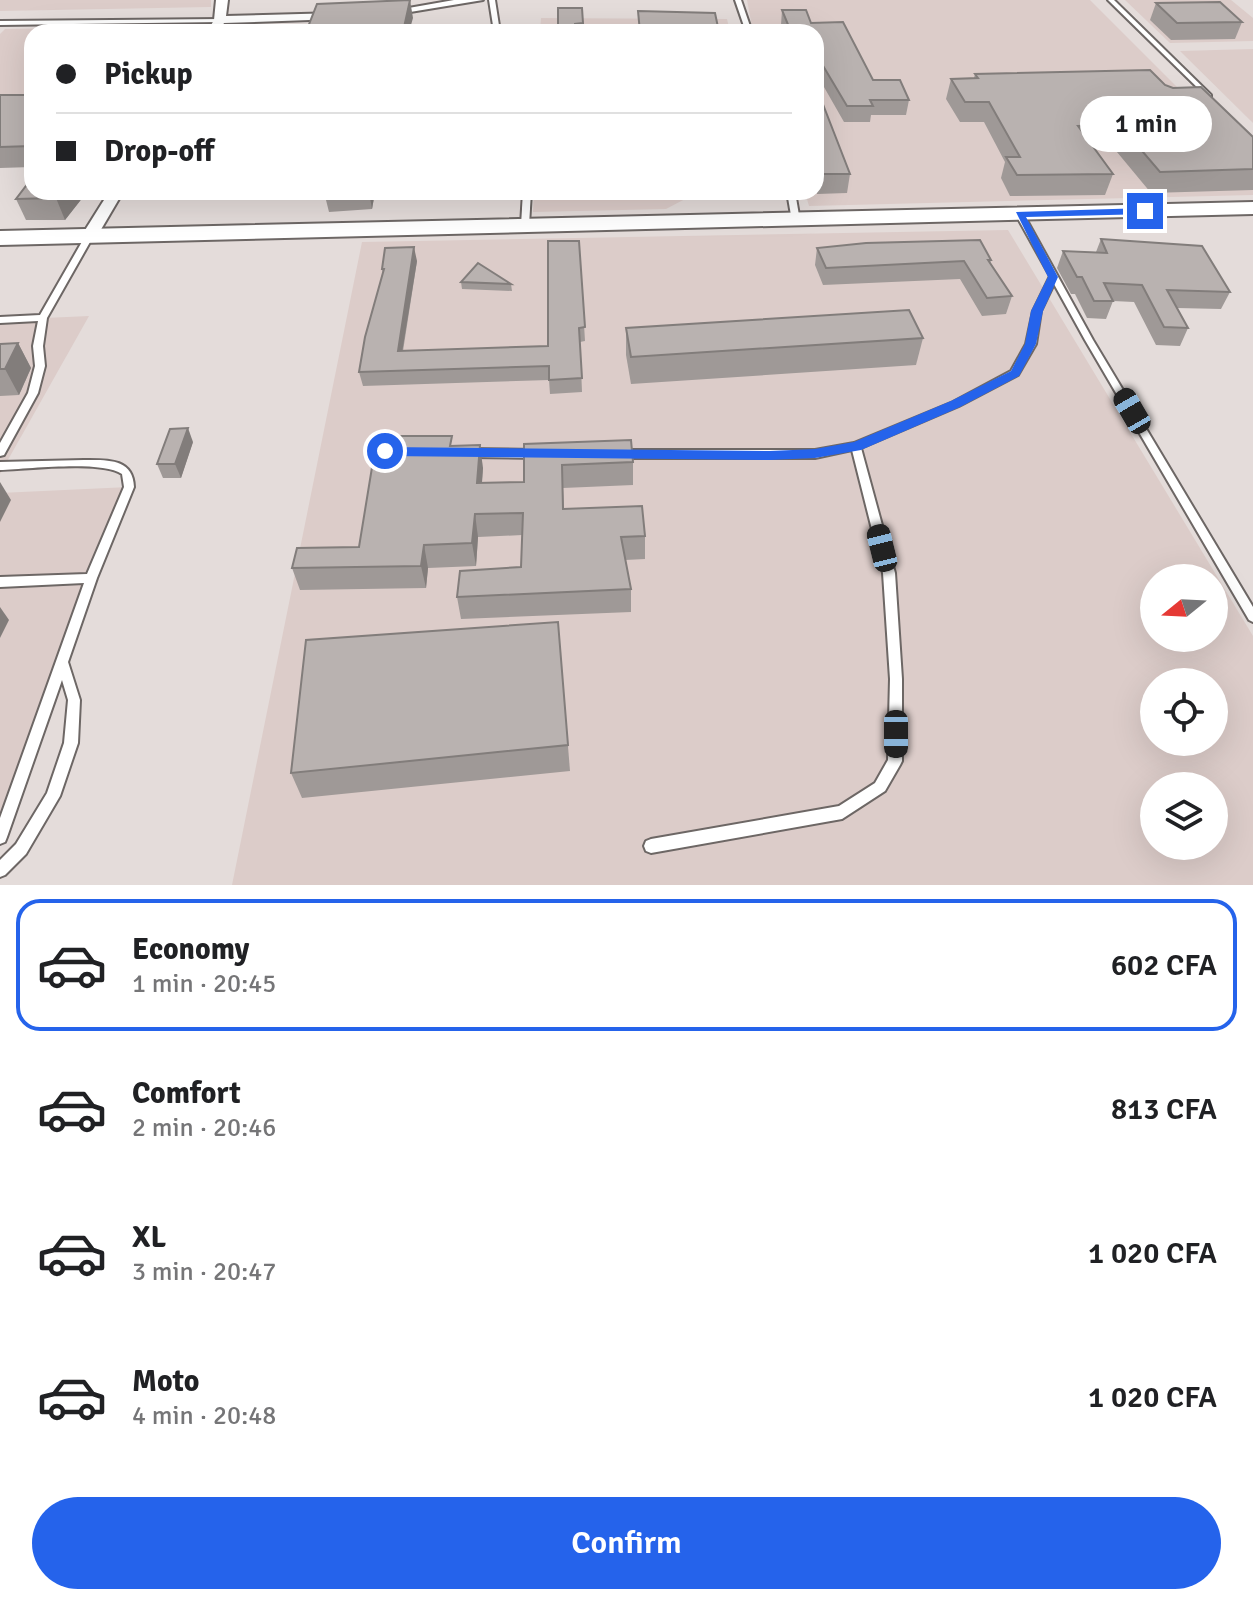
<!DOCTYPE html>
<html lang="en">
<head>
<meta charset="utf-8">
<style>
  :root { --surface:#fff; --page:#f6f6f6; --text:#202124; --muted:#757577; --line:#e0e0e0; --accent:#2563eb }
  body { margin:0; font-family:Signika,sans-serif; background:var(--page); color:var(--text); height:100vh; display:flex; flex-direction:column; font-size:30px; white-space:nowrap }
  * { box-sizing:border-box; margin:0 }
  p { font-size:26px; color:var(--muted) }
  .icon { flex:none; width:44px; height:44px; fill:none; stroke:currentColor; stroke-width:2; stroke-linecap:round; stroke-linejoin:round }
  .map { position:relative; height:885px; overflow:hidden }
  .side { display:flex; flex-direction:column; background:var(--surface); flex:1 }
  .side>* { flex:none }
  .top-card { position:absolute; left:24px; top:24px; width:800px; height:176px; border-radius:24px; box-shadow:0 8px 32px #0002; display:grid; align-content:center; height:176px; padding:0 32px; background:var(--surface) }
  .needle { width:52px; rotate:252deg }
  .controls { position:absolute; left:1140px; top:564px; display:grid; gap:16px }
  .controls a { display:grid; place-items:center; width:88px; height:88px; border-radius:50%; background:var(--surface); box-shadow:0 8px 32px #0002; font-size:40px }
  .end { position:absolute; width:36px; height:36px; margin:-18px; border:10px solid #2563eb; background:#fff; box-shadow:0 0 0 4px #fff }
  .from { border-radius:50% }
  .bubble { position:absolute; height:56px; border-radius:28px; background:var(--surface); box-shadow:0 8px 32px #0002; font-size:26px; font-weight:600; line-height:56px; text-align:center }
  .car { position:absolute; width:24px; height:48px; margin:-24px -12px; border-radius:10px; box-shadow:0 0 6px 2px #0007; background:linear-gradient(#222 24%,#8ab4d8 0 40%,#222 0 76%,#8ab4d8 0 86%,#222 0) }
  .top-card b { display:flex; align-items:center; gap:28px; height:76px; font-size:30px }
  .top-card b+b { border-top:2px solid var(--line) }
  .top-card i { width:20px; height:20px; background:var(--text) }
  ul { padding:14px 0 0; list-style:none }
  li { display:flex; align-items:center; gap:24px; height:132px; margin:0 16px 12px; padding:0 16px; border:4px solid transparent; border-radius:24px }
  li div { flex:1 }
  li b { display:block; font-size:30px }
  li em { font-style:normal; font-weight:600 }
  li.on { border-color:var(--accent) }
  li>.icon { width:72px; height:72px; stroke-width:1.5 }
  .cta { display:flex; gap:16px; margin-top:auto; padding:16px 32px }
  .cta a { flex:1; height:92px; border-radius:48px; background:var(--accent); color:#fff; font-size:32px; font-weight:600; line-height:92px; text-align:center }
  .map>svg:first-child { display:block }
</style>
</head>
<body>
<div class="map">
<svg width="1253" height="885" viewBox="0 0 1253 885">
  <rect width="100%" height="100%" fill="#e4dcda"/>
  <g fill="#dcccc9" fill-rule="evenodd">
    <polygon points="0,0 211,0 211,7 0,11"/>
    <polygon points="747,0 1090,0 1253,163 1253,195 809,206 805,192 816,192 816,32 753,32"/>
    <polygon points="1125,0 1231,0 1253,18 1253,41 1170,43"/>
    <polygon points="541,18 727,19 730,32 540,32"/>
    <polygon points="198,26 194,32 32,32 32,112 0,112 0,34 5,29"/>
    <polygon points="1253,49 1253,123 1180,51"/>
    <polygon points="534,192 766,192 767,196 687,198 666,209 533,212"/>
    <path d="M 1008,230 L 1253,636 L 1253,885 L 232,885 L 362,242 ZM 1154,578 L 1214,578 L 1214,638 L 1154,638 ZM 1154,682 L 1214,682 L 1214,742 L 1154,742 ZM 1154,786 L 1214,786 L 1214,846 L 1154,846 Z"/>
    <polygon points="89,316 0,474 0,320"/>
    <polygon points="129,487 0,836 0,493"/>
  </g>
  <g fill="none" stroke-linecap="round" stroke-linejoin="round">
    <defs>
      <g id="lane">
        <polygon points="489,0 495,0 500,32 494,32"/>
        <polygon points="735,0 741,0 752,32 746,32"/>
        <polygon points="1108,0 1114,0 1211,95 1211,97 1207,97"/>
        <polygon points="222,19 222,21 220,22 0,25 0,21"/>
        <polygon points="523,192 531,192 529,225 525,227 521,225"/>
        <polygon points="787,192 795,192 800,221 799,223 796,223 792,221"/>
        <polygon points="1017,213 1020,213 1024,215 1093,340 1253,607 1253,622 1249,620 1085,340 1054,284 1041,311 1036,344 1018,375 959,406 861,448 895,573 902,679 902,761 900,765 885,791 842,819 651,853 646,851 644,846 646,841 651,839 839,806 875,783 888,760 890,679 883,573 852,450 815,458 619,458 614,454 619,450 815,450 854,443 953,402 1011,371 1026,344 1033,311 1050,276 1016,215"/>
        <polygon points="87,233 90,233 94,235 47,318 43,346 45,366 38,393 4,455 0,456 0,443 28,393 35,366 33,346 38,321 0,323 0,317 40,315"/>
        <polygon points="471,449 535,450 540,454 535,458 471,457 466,453"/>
        <path d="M 84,460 C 107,460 133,458 134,487 L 97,578 L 68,662 L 80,700 L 78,743 L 60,796 L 26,854 L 5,875 L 0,877 L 0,860 L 16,844 L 47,793 L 64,743 L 68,700 L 62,680 L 7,837 L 5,842 L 0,844 L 0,818 L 84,583 L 0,587 L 0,577 L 87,574 L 124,487 L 122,474 C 102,460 27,469 0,470 L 0,462 Z"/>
      </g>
      <g id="street">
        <polygon points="216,0 228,0 226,16 338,13 344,16 338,19 224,23 219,32 207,32 214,20"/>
        <polygon points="454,0 483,0 386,16 380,13"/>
        <polygon points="109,192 123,192 96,238 84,238 82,235"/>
      </g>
      <polygon id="secondary" points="1253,202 1253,214 0,245 0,231"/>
    </defs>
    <use href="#lane" stroke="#6d6765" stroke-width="4"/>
    <use href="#street" stroke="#6d6765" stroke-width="4"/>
    <use href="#secondary" stroke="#6d6765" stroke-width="4"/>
    <use href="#lane" fill="#fff" fill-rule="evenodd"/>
    <use href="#street" fill="#fff" fill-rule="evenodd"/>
    <use href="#secondary" fill="#fff" fill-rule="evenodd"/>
  </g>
  <g fill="#9f9997">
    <polygon points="1156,3 1242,22 1235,39 1171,40 1150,20"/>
    <polygon points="582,8 584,32 558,32 558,31"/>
    <polygon points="782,10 811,23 873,80 909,100 906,115 871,115 870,122 844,122 816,73 816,32 784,32 781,25"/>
    <polygon points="975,74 1165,85 1253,137 1253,190 1151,193 1112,146 1093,146 1113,174 1105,195 1010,196 1001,178 1005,162 984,122 960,122 946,99 951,79 974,78"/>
    <polygon points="816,89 850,174 847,193 817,194 816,190"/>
    <polygon points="0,95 32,95 32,167 0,168"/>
    <polygon points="87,192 65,220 26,220 16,199"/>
    <polygon points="324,192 375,192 372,209 329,212"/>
    <polygon points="1101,239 1230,292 1221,309 1177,308 1188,328 1180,346 1156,345 1134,302 1113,301 1106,319 1087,318 1075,294 1071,294 1057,268 1063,251 1096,252"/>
    <polygon points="579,241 585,341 580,342 582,392 550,394 549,380 363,386 359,372 383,274 382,269 417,261 403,351 548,346"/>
    <polygon points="817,248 991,260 990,264 1012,296 1006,314 982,316 960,279 823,285 815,265"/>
    <polygon points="461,282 511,284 512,291 462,289"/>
    <polygon points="626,328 923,338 916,365 631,384 626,355"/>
    <polygon points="18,343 31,368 19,395 0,396 0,344"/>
    <polygon points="193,442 181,478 163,478 157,464"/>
    <polygon points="524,444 633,462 633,485 563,488 564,509 645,536 645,559 625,560 631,589 631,612 461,619 457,597 521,567 522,535 478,537 476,566 428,568 426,588 300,590 292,568 359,547 453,446 483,468 482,483 524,482"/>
    <polygon points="558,622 570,771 302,798 291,773"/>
  </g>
  <g fill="#827d7b">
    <polygon points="410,0 413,18 409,32 403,32"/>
    <polygon points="61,192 87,192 65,220 56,198"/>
    <polygon points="369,192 375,192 372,209"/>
    <polygon points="414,247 417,261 400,365 398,351"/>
    <polygon points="18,343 31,368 19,395 5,369"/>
    <polygon points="188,428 193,442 181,478 175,464"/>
    <polygon points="480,445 483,468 480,506 477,483"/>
    <polygon points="0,482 11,500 0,522"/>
    <polygon points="475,514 478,537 476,566 472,543"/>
    <polygon points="424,545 428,568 426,588 421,566"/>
    <polygon points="0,607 9,620 0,638"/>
  </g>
  <g fill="#b9b2b0" stroke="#827d7b" stroke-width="2">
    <polygon points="410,0 403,32 306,32 317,4"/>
    <polygon points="1220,2 1242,22 1177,23 1156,3"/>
    <polygon points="558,8 582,8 583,23 575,24 575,31 558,31"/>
    <polygon points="782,10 806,10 811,23 843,22 873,80 900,80 909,100 870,100 873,106 847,106 816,54 816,32 791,32"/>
    <polygon points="638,11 715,13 719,32 640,32"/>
    <polygon points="1150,70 1165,85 1173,88 1201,87 1253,137 1253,169 1160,172 1120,125 1078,126 1113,174 1017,175 1006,157 1020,157 989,102 965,102 951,79 978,78 975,74"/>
    <polygon points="816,89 817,89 850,174 820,174 816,163"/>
    <polygon points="0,95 32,95 32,146 0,147"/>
    <polygon points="32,178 32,192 61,192 56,198 16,199"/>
    <polygon points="1101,239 1202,246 1230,292 1167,290 1188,328 1164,327 1142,285 1104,283 1113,301 1094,301 1082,277 1077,277 1063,251 1107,253"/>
    <polygon points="980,240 991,260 988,260 1012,296 987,298 964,261 826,268 817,248 866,243"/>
    <polygon points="548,241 579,241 585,327 579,328 582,378 549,380 549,366 359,372 365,337 384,269 382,269 385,248 414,247 398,351 548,346"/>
    <polygon points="478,263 511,284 461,282"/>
    <polygon points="909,310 923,338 631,357 626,328"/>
    <polygon points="18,343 5,369 0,369 0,344"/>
    <polygon points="188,428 175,464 157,464 170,429"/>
    <polygon points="401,436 452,436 450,446 480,445 477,483 524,482 524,444 631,440 633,462 562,465 563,509 642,506 645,536 621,537 631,589 457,597 460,571 521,567 523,513 475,514 472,543 424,545 421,566 292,568 297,548 359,547 375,449 399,448"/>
    <polygon points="558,622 568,745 291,773 306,640"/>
  </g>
  <polygon fill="#2563eb" points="1145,208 1150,211 1149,214 1026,217 1058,277 1043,311 1036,344 1019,376 960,407 861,450 815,458 770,460 385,456 378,451 385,447 770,451 815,449 854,442 951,401 1011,371 1025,344 1031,311 1048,277 1016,212"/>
</svg>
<div class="controls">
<a><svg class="needle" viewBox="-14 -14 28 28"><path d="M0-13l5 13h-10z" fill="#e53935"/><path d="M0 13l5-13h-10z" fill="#757577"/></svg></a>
<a><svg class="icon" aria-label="locate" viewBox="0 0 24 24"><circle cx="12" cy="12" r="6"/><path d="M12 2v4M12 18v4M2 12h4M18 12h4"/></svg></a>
<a><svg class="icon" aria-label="layers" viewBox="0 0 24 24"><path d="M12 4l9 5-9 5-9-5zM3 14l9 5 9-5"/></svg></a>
</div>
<i class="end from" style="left:385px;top:451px"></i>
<i class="end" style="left:1145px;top:211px"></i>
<div class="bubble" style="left:1080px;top:96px;width:132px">1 min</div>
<i class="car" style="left:1132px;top:411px;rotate:330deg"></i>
<i class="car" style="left:882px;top:548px;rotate:346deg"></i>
<i class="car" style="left:896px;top:734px;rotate:180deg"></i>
<div class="top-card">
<b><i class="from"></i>Pickup</b>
<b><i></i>Drop-off</b>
</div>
</div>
<section class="side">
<ul>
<li class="on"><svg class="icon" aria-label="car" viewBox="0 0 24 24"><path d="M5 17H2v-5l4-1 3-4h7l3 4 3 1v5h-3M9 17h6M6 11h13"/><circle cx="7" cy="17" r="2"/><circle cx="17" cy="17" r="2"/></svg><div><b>Economy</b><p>1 min · 20:45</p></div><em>602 CFA</em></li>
<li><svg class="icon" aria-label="car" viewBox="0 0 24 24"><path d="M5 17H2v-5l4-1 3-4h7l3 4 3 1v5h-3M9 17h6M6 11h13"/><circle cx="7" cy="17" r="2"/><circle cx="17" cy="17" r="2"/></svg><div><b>Comfort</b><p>2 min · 20:46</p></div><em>813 CFA</em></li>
<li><svg class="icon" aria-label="car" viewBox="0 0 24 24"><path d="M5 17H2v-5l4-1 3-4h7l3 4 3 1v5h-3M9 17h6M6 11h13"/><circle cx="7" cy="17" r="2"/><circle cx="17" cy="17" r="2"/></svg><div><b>XL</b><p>3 min · 20:47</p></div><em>1 020 CFA</em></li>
<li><svg class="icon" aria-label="car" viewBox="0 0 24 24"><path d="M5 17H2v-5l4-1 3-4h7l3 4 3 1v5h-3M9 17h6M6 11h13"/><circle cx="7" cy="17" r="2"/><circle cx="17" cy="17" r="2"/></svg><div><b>Moto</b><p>4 min · 20:48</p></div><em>1 020 CFA</em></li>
</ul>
<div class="cta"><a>Confirm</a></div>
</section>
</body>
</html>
